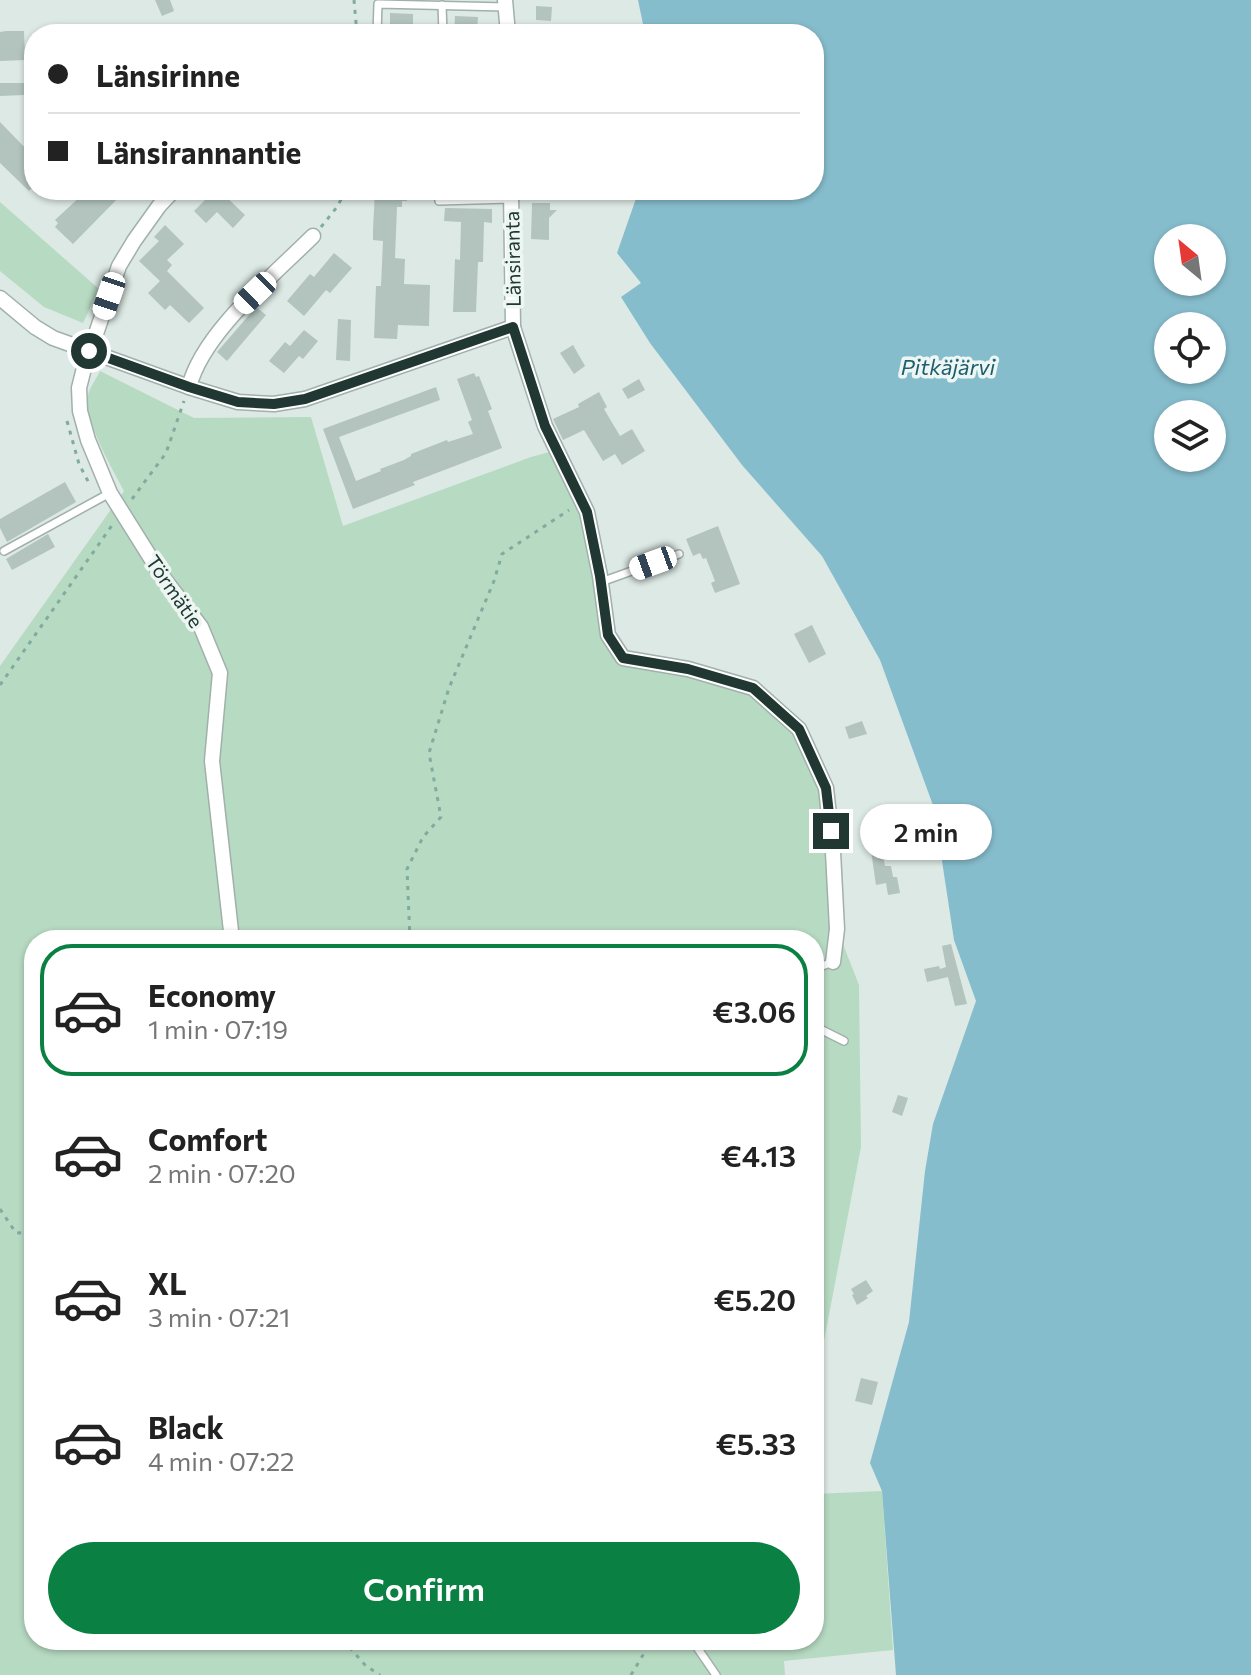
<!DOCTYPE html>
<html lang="en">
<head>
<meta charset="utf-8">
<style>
  :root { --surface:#fff; --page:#f6f6f6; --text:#222; --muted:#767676; --line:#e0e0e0; --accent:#0b8043 }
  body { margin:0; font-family:Commissioner,sans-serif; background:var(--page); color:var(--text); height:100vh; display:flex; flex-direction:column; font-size:30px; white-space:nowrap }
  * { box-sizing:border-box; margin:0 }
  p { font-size:26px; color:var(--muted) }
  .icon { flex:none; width:44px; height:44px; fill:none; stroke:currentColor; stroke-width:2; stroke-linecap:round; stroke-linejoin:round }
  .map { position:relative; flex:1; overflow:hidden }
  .panel { position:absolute; left:24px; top:930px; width:800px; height:720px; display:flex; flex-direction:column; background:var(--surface); border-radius:32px; box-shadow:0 2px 6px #0004 }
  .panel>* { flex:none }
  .hud { position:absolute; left:24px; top:24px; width:800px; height:176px; border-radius:32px; box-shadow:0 2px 6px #0004; display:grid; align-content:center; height:176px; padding:0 24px; background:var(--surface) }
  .needle { width:52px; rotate:331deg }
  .tools { position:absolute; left:1154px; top:224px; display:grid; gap:16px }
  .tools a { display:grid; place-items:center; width:72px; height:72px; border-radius:50%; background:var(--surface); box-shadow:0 2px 6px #0004; font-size:40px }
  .end { position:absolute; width:36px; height:36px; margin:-18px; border:10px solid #203732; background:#fff; box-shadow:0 0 0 4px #fff }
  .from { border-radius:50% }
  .bubble { position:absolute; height:56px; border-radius:28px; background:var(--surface); box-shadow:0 2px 6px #0004; font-size:26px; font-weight:600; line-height:56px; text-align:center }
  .car { position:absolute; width:24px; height:48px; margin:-24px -12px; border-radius:10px; box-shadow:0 0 6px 2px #0007; background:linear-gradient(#fff 24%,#345 0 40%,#fff 0 76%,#345 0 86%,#fff 0) }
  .hud b { display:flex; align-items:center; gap:28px; height:76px; font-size:30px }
  .hud b+b { border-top:2px solid var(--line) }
  .hud i { width:20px; height:20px; background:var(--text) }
  ul { padding:14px 0 0; list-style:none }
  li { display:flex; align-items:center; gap:24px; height:132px; margin:0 16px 12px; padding:0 8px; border:4px solid transparent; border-radius:32px }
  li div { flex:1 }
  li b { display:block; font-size:30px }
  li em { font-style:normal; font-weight:600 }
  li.current { border-color:var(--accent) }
  li>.icon { width:72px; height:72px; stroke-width:1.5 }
  .action { display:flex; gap:16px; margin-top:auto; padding:16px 24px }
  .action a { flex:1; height:92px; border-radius:48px; background:var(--accent); color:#fff; font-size:32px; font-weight:600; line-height:92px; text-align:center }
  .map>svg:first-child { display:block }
</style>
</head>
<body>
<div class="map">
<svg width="1251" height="1675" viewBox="0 0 1251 1675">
  <rect width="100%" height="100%" fill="#dde9e4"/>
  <g fill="#b7dac2">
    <polygon points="0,202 99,289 83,323 44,307 0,271"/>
    <path d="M 100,371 L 194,418 L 311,417 L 343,526 L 531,457 L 557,450 L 582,501 L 608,634 L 623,658 L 753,688 L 799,729 L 826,788 L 837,929 L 859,985 L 861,1147 L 823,1346 L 814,1343 L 814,940 L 34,940 L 34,1640 L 814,1640 L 814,1494 L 882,1491 L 893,1650 L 784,1661 L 785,1675 L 0,1675 L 0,666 L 124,491 C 113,470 82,417 88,395 C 90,387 97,378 100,371 Z"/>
  </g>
  <path fill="#86bdcd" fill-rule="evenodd" d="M 638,0 L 1251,0 L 1251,1675 L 896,1675 L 882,1491 L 870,1463 L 909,1322 L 925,1171 L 933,1124 L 976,1001 L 954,940 L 934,808 L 880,660 L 822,556 L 742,465 L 650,343 L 621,297 L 641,283 L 617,253 L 639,190 L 814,190 L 814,34 L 645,34 ZM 1168,238 L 1212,238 L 1212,282 L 1168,282 ZM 1168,326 L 1212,326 L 1212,370 L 1168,370 ZM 1168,414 L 1212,414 L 1212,458 L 1168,458 Z"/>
  <g fill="#b3c3bd">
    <polygon points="155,0 170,0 174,11 162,16"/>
    <polygon points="536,6 552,7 551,21 536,20"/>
    <polygon points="390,13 413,14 413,34 390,34"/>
    <polygon points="455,16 478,17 477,34 454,34"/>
    <polygon points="6,31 24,31 25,60 0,61 0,32"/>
    <polygon points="0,83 24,83 24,95 0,96"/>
    <polygon points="0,122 34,157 34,186 29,191 0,163"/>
    <polygon points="91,190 126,190 73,244 55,227 58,223 55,220 83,194 85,196"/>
    <polygon points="215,190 219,190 245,215 233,228 217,212 206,223 194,211"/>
    <polygon points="380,190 407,190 407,201 402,201 402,207 397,207 395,258 405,259 404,284 430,285 429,326 398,325 397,339 374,338 376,286 381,286 383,241 373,240 373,229 375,192 380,192"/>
    <polygon points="532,203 550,203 550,210 557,210 549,218 549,240 531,239"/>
    <polygon points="445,208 492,209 492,223 484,222 483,262 478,262 476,312 453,312 455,259 460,260 461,222 444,221"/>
    <polygon points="165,225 184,244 167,260 172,265 167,271 204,308 189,323 170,305 165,310 148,293 160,281 139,261 159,241 154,237"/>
    <polygon points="334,253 352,268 330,293 326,290 304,316 287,301 310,274 314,277"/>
    <polygon points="256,307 266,315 227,361 217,352"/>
    <polygon points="338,319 351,320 350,361 336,360"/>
    <polygon points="304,330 318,341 303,359 299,356 284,373 269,361 285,342 290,346"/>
    <polygon points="573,345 585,366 574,374 560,353"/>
    <polygon points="474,373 476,377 479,376 492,409 488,411 502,448 413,482 415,485 353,509 323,429 436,387 440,400 339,437 356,481 381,471 380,469 404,460 411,456 411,454 447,440 448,442 473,434 468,422 472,420 457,379"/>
    <polygon points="639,379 645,390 628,399 622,389"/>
    <polygon points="599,392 607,407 604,409 620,436 632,429 645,451 622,465 615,454 603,461 584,430 563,440 553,419 579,407 578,404"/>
    <polygon points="65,482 76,502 7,542 0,528 0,519"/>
    <polygon points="718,526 740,584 715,593 711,583 715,581 706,558 703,559 700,553 693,556 686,539"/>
    <polygon points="48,534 55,547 12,570 6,559"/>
    <polygon points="812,625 826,654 809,663 794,634"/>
    <polygon points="862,721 867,734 849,739 845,727"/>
    <polygon points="882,849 885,866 891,866 893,877 897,877 900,893 888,895 886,883 876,885 871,851"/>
    <polygon points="951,944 967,1004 955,1006 948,977 927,982 924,969 939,966 940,969 946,967 942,946"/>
    <polygon points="898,1095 908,1098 902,1116 892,1112"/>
    <polygon points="866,1280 873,1291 866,1296 868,1298 857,1305 852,1295 854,1294 851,1289"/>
    <polygon points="861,1378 878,1382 872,1405 855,1401"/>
  </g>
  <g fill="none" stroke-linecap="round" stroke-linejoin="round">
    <defs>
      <g id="lane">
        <polyline points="442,5 443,34"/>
        <polyline points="377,34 378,4 506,7"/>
        <polyline points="438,190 439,201 510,199"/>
        <polyline points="4,551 110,493"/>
        <polyline points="601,582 679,554"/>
        <polyline points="814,969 833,962"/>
        <polyline points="814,1026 844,1041"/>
        <polyline points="692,1640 716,1675"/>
      </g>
      <g id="street">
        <polyline points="505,0 508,34"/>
        <polyline points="174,190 159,206 134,241 119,266 83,372 79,388 80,411 88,440 110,493 162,576 201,627 220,673 212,761 232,940"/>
        <polyline points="511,190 513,327 545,426 587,512 600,576 608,635 623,658 688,669 753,688 799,729 826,788 833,852 837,929 833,962"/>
        <polyline points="0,298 35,327 53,338 189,387 238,402 274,404 305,399 513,327"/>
        <path d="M 189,387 C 203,332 273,276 313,236"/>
      </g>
    </defs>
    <use href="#lane" stroke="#a1b0ab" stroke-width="10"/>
    <use href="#street" stroke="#a1b0ab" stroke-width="17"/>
    <g stroke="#7faba0" stroke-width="3" stroke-dasharray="4 6" stroke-linecap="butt">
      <polyline points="354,0 357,34"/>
      <polyline points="321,227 337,207 346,190"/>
      <polyline points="67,421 79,464 90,485"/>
      <polyline points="132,499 166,453 184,401"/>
      <polyline points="0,685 113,524"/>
      <polyline points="410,940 407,869 423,837 441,817 429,753 449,688 494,581 502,554 569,510"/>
      <polyline points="0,1209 16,1233 34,1232"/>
      <polyline points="343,1640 366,1666 380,1675"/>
      <polyline points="631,1675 652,1640"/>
    </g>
    <use href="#lane" stroke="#fff" stroke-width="7"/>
    <use href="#street" stroke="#fff" stroke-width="14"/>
  </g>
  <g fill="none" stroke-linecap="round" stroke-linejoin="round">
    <polyline stroke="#203732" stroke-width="10" points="89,351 189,387 238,402 274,404 305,399 513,327 545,426 587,512 600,576 608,635 623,658 688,669 753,688 799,729 826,788 831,831"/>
  </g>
  <g text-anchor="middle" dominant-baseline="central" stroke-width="7" stroke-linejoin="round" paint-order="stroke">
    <g font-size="20" fill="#203732" stroke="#edf6f2">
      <text transform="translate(512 259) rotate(-91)">Länsiranta</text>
      <text transform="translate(175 591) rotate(55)">Törmätie</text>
    </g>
    <g font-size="22" font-style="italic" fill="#1d5d70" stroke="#edf6f2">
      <text x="948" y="366">Pitkäjärvi</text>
    </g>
  </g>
</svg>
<div class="tools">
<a><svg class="needle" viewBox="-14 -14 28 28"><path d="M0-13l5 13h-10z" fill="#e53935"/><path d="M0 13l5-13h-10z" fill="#767676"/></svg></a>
<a><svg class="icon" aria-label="locate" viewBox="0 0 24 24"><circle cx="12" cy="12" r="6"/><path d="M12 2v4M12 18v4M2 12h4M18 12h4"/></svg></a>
<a><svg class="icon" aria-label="layers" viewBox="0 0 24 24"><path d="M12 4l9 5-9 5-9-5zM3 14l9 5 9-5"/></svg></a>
</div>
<i class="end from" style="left:89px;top:351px"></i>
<i class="end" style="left:831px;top:831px"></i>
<div class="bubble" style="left:860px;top:804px;width:132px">2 min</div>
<i class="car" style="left:255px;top:293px;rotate:226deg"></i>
<i class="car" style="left:109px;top:296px;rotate:199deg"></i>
<i class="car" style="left:653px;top:563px;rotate:250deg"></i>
<div class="hud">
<b><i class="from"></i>Länsirinne</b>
<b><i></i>Länsirannantie</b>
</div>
<section class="panel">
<ul>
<li class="current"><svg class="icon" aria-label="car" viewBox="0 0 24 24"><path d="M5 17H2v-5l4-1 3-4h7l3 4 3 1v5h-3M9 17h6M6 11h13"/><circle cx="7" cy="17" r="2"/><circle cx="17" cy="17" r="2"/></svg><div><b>Economy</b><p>1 min · 07:19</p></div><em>€3.06</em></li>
<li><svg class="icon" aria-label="car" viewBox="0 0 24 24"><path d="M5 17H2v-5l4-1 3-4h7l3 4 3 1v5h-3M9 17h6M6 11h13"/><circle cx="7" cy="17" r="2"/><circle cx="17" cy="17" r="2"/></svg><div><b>Comfort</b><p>2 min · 07:20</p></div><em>€4.13</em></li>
<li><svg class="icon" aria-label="car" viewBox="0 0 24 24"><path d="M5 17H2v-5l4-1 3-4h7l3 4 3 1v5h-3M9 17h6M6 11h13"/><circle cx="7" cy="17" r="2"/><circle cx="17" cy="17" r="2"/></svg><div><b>XL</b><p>3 min · 07:21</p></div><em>€5.20</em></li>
<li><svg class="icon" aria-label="car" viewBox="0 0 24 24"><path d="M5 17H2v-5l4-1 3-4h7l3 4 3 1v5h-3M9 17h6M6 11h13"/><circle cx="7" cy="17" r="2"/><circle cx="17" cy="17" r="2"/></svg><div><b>Black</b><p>4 min · 07:22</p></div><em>€5.33</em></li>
</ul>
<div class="action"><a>Confirm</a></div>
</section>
</div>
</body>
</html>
